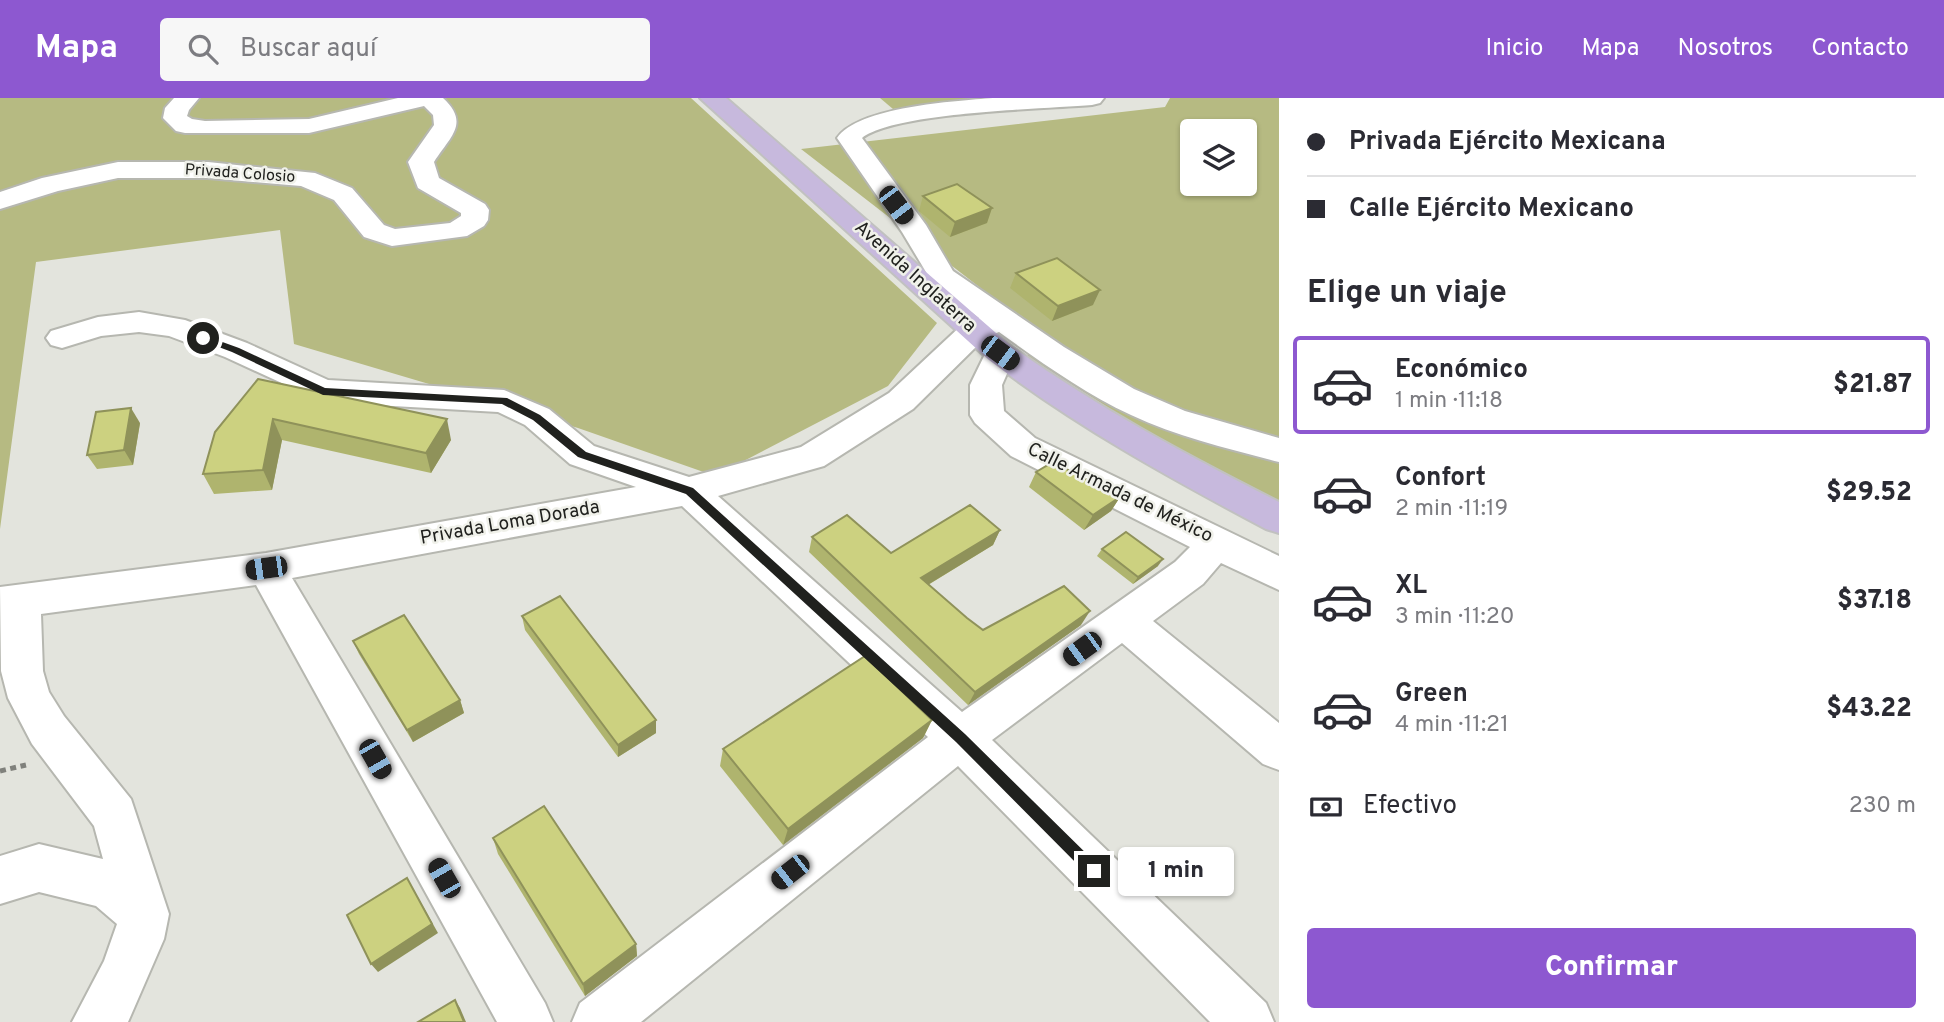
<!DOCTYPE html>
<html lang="es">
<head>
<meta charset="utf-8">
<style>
  :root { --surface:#fff; --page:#f7f7f7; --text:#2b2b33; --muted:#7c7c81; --line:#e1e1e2; --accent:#8d58d0 }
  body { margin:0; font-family:Overpass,sans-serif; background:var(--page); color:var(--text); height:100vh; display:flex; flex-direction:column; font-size:26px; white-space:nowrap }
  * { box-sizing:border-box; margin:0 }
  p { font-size:23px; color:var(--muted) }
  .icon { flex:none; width:38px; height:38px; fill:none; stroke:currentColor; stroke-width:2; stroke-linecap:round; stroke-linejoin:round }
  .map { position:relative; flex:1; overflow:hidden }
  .drawer { display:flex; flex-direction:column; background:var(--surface); width:665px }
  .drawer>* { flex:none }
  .top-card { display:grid; align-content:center; height:154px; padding:0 28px; background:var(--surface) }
  .tools { position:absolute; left:1180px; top:21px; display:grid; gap:14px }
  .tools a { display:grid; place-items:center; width:77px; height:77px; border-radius:7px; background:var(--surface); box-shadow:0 2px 5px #0004; font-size:35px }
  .end { position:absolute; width:32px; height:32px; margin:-16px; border:9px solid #20211e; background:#fff; box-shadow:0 0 0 4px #fff }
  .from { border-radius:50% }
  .bubble { position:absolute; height:49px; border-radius:7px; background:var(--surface); box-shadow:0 2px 5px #0004; font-size:23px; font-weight:800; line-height:49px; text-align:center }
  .car { position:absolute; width:21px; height:42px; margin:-21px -10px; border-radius:9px; box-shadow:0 0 5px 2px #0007; background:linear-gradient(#222 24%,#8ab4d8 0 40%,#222 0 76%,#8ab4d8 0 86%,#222 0) }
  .top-card b { display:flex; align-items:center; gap:24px; height:66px; font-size:26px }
  .top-card b+b { border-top:2px solid var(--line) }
  .top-card i { width:18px; height:18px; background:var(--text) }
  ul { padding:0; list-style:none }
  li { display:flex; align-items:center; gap:21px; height:98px; margin:0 14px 10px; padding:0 14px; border:4px solid transparent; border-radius:7px }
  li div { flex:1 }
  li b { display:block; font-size:26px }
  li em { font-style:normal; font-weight:800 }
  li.selected { border-color:var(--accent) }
  li>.icon { width:63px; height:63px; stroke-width:1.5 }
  h2 { padding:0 28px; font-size:32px; line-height:84px }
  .pay { display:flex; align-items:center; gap:18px; height:77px; padding:0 28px; font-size:26px }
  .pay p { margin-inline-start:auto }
  .button { display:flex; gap:14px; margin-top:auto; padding:14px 28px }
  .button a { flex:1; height:80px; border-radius:7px; background:var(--accent); color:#fff; font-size:28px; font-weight:800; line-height:80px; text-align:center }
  header { display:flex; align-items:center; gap:42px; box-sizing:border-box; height:98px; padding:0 35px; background:var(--accent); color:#fff }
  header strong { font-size:33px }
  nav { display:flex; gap:38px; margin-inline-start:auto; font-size:24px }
  .search { width:490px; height:63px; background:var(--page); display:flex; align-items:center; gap:18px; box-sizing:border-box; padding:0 24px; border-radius:7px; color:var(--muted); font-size:26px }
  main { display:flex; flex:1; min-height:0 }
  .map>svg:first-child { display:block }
</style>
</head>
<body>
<header>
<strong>Mapa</strong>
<div class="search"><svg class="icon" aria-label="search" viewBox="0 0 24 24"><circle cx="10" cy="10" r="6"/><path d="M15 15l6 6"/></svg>Buscar aquí</div>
<nav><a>Inicio</a><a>Mapa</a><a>Nosotros</a><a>Contacto</a></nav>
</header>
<main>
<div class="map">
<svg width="1279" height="924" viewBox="0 0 1279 924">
  <rect width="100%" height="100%" fill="#e3e4dd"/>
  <g fill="#b6ba82" fill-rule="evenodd">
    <polygon points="0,0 691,0 937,225 888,288 715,378 578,330 294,246 280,132 36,164 0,431"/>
    <polygon points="880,0 975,0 893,11"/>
    <path d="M 1170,0 L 1279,0 L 1279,403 L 1148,335 L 1028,259 L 1023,219 L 996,202 L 801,51 L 1165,9 ZM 1192,33 L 1244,33 L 1244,86 L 1192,86 Z"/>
  </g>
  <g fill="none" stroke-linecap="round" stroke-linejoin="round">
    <defs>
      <g id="minor">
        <path d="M 174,0 L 199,0 L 189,12 L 187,18 L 192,21 L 205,23 L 309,21 L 398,0 L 443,0 C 470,25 451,38 434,64 L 439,80 L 485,106 L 489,112 L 488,122 L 484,128 L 467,138 L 392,148 L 364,139 L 334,102 L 301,88 L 208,80 L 118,80 L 58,93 L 0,111 L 0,94 L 42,80 L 118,64 L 208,64 L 315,75 L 352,90 L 384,127 L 395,131 L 450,125 L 461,118 L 461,115 L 418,90 L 408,64 L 434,27 L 433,17 L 424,8 L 309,35 L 185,35 L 176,33 L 163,20 L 165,10 Z"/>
        <path d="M 993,0 L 1104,0 L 1100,5 L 1092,7 C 1044,11 896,14 862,40 L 926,127 L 953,173 L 1064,249 L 1134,291 L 1185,313 L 1279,340 L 1279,364 C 1229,351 1178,339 1131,317 C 1084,295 1041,264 999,234 L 986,239 L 913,311 L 824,368 L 718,398 L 962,614 L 1175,464 L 1190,449 L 1011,358 L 975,325 L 970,317 L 970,287 L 989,248 L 1000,245 L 1011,248 L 1016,255 L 1002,287 L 1004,313 L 1035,340 L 1279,458 L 1279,492 L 1221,465 L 1203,486 L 1153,523 L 1279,625 L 1279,672 L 1263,666 L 1122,545 L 992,642 L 1266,905 L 1274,924 L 1210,924 L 958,668 L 641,924 L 572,924 L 580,905 L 928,639 L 682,408 L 292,480 L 545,905 L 553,924 L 497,924 L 256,487 L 41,516 L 43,573 L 49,594 L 64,618 L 131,701 L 169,816 L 164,841 L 128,924 L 72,924 L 104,863 L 117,826 L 96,808 L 39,794 L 0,806 L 0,758 L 39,746 L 103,761 L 94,728 L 32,646 L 8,600 L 1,573 L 0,489 L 266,455 L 636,389 L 570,366 L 525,327 L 498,314 L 323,304 L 225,259 L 169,238 L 139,234 L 101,238 L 62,250 L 51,247 L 46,240 L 51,233 L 98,219 L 139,214 L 185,222 L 247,245 L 328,282 L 504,292 L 549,311 L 594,348 L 689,379 L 801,349 L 889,295 L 964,225 L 979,220 L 932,184 L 902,134 L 837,40 C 858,9 955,3 993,0 Z"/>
      </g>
      <path id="major" d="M 700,0 L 726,0 L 1011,248 C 1096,309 1186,357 1279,404 L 1279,435 L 1266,431 C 1168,379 1077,329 989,262 Z"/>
    </defs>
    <use href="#minor" stroke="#b6b7b0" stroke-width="4"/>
    <use href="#major" stroke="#c1c1c0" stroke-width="4"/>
    <polyline stroke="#80817c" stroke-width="5" stroke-dasharray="6 4.5" stroke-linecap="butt" points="0,673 26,667"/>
    <use href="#minor" fill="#fff" fill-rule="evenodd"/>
    <use href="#major" fill="#c7b9dd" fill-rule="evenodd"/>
  </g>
  <g fill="#afb46e">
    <polygon points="923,98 992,110 987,125 950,139 919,113"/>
    <polygon points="1016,175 1093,207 1052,223 1010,190"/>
    <polygon points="258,281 451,342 431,375 282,342 272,392 214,396 203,376"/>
    <polygon points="140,325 133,367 97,371 87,357"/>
    <polygon points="1036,374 1120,399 1111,413 1084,432 1029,389"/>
    <polygon points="1000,432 993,447 928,487 967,520 983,532 1081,527 968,607 809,454 812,439 891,455"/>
    <polygon points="1102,451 1158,468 1133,486 1097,458"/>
    <polygon points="522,518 656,622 656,635 618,659 525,532"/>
    <polygon points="353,543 460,602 464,615 413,644 359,556"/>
    <polygon points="932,622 923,640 783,747 720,668 723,651"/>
    <polygon points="493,740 636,846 637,858 585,898 498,756"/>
  </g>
  <g fill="#8f925a">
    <polygon points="992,110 987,125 950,139 955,124"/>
    <polygon points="1100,192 1093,207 1052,223 1058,208"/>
    <polygon points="131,310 140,325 133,367 124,352"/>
    <polygon points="273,321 282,342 272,392 263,372"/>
    <polygon points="447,321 451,342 431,375 426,355"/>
    <polygon points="1120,399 1111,413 1084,432 1093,417"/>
    <polygon points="1000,432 993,447 916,494 921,480"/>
    <polygon points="1163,461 1158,468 1133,486 1138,479"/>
    <polygon points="1090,513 1081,527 968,607 975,594"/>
    <polygon points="460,602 464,615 413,644 407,632"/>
    <polygon points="656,622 656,635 618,659 618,647"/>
    <polygon points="932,622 923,640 783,747 788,731"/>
    <polygon points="407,780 438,835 378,874 371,866"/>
    <polygon points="636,846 637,858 585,898 583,886"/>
    <polygon points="455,902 460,910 466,924 464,924"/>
  </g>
  <g fill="#ccd180" stroke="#8f925a" stroke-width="2">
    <polygon points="957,86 992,110 955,124 923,98"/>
    <polygon points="1057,160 1100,192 1058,208 1016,175"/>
    <polygon points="258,281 447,321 426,355 273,321 263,372 203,376 215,334"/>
    <polygon points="131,310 124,352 87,357 96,314"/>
    <polygon points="1053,364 1120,399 1093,417 1036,374"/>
    <polygon points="970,407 1000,432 921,480 967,520 983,532 1064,488 1090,513 975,594 812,439 847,417 891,455"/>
    <polygon points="1126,434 1163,461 1138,479 1102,451"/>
    <polygon points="560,498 656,622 618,647 522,518"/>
    <polygon points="404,517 460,602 407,632 353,543"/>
    <polygon points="865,558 932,622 788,731 723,651"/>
    <polygon points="544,708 636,846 583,886 493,740"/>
    <polygon points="407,780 432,826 371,866 347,817"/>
    <polygon points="455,902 464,924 418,924"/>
  </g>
  <polygon fill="#20211e" points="203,237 239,250 325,290 507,300 540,317 586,354 693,390 965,636 1099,768 1101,773 1099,778 1089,778 956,644 686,396 578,359 533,322 502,306 323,297 232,254 200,242 200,238"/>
  <g text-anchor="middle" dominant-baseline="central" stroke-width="5" stroke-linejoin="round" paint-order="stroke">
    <g font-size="16" fill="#20211e" stroke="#f0f1ea">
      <text transform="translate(240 76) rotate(4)">Privada Colosio</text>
    </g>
    <g font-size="19" fill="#20211e" stroke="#f0f1ea">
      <text transform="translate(915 179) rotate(42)">Avenida Inglaterra</text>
      <text transform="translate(1120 395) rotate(26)">Calle Armada de México</text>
      <text transform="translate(510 425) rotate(-10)">Privada Loma Dorada</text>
    </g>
  </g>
</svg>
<div class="tools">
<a><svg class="icon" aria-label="layers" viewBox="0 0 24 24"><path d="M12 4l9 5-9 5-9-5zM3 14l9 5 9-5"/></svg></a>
</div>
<i class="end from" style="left:203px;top:240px"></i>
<i class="end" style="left:1094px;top:773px"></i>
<div class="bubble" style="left:1118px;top:749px;width:116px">1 min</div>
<i class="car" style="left:896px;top:107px;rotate:143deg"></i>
<i class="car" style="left:1000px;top:255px;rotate:127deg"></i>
<i class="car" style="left:266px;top:470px;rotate:262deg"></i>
<i class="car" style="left:1082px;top:551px;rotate:234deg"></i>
<i class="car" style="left:375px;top:661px;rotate:150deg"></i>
<i class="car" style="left:790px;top:774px;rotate:232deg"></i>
<i class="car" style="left:444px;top:780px;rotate:330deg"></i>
</div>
<section class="drawer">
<div class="top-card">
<b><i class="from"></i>Privada Ejército Mexicana</b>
<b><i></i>Calle Ejército Mexicano</b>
</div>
<h2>Elige un viaje</h2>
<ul>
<li class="selected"><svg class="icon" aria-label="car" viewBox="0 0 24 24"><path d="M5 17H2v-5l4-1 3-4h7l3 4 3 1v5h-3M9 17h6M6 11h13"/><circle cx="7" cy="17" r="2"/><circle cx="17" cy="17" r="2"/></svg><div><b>Económico</b><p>1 min · 11:18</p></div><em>$21.87</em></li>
<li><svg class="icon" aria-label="car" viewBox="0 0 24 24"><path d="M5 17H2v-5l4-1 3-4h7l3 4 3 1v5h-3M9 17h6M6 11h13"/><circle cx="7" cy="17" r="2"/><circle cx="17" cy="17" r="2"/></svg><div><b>Confort</b><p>2 min · 11:19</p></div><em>$29.52</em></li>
<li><svg class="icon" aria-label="car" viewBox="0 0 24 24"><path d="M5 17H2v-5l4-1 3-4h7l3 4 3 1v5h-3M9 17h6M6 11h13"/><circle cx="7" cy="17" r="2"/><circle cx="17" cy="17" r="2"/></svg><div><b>XL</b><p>3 min · 11:20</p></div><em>$37.18</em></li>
<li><svg class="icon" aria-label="car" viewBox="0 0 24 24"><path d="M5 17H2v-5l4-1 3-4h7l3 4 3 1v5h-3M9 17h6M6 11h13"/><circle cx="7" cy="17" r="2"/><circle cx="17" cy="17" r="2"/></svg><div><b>Green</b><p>4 min · 11:21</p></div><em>$43.22</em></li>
</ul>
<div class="pay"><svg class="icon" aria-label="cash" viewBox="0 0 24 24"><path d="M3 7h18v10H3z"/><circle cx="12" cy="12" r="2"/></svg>Efectivo<p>230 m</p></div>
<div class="button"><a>Confirmar</a></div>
</section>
</main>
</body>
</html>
